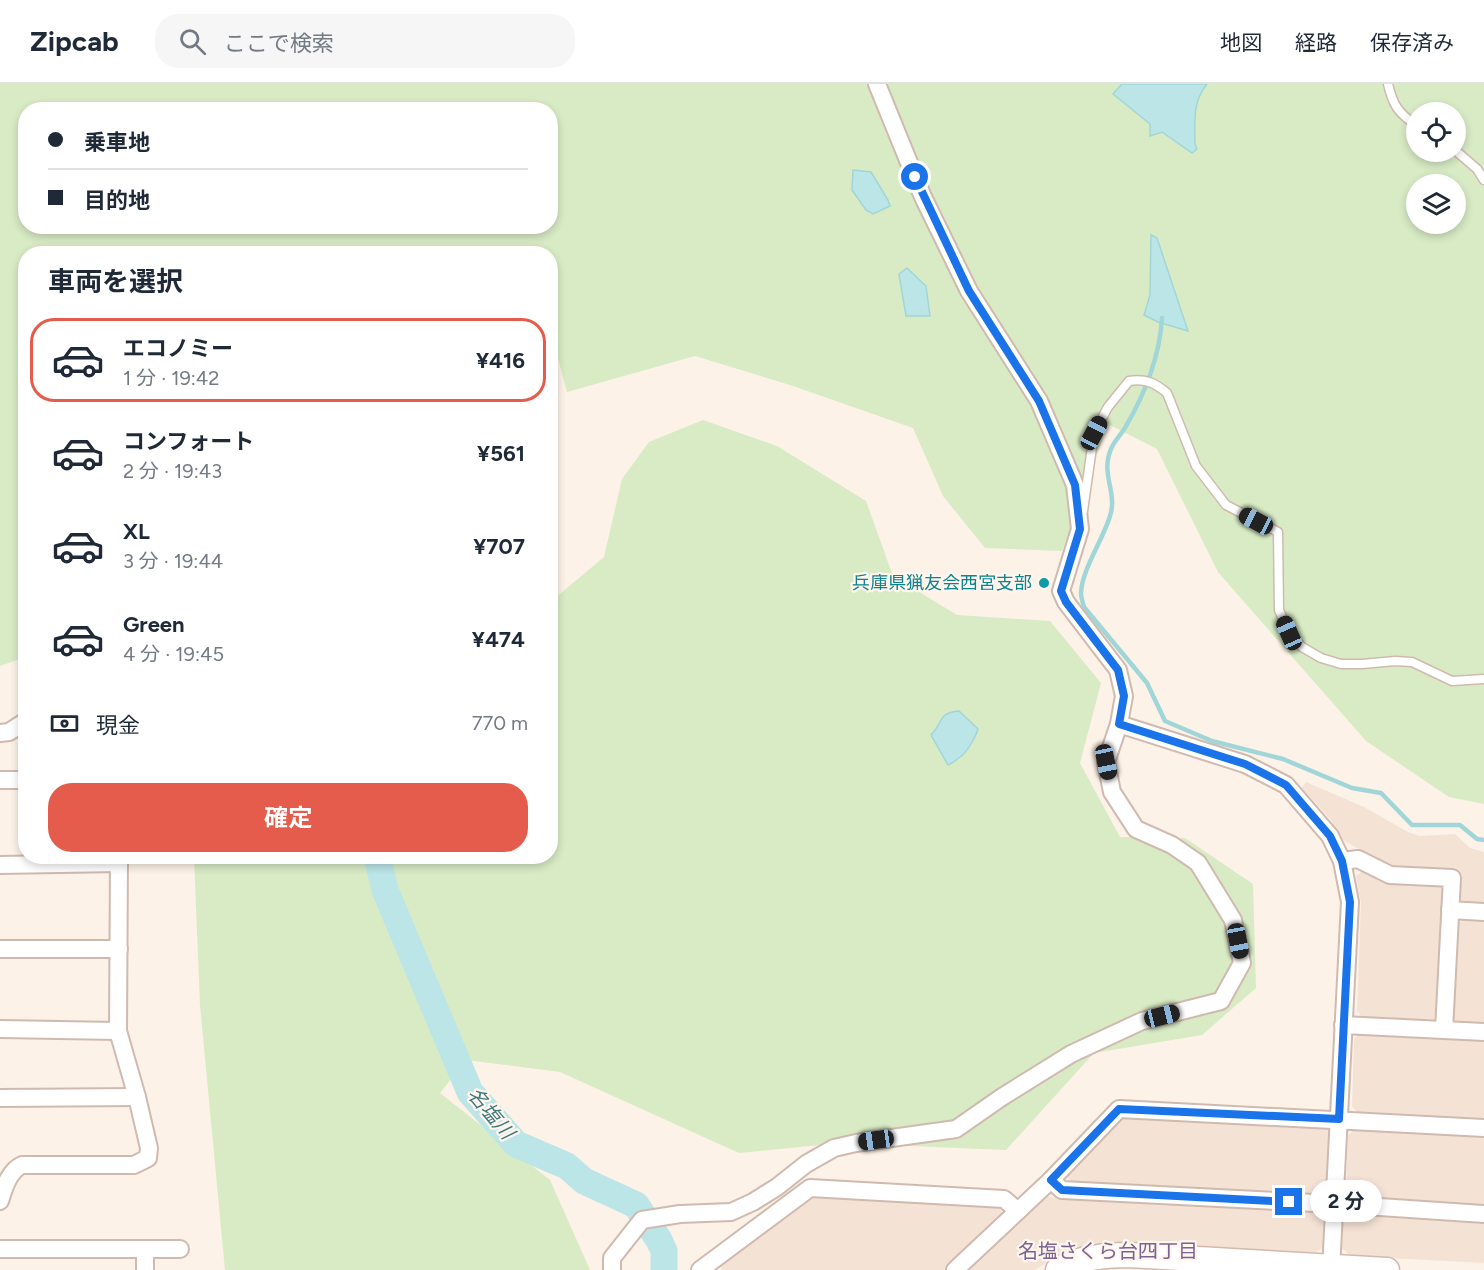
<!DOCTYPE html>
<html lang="ja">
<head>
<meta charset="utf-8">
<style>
  :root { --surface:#fff; --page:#f6f6f7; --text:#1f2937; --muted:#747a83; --line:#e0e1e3; --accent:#e65c4c }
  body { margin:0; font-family:Figtree,"Noto Sans JP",sans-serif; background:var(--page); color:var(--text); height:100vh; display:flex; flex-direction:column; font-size:22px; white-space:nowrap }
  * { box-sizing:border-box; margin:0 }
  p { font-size:20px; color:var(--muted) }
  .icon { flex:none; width:33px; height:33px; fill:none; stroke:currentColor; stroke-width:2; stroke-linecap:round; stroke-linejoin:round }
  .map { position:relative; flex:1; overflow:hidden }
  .sheet { position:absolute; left:18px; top:162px; width:540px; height:618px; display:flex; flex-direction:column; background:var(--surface); border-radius:24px; box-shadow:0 3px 9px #0003 }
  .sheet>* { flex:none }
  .hud { position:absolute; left:18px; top:18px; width:540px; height:132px; border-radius:24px; box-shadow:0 3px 9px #0003; display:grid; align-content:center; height:132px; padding:0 30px; background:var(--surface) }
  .tools { position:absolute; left:1406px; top:18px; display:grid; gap:12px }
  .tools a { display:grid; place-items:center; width:60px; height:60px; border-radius:50%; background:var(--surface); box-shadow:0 3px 9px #0003; font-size:30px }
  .end { position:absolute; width:27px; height:27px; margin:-14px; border:8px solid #1a73e8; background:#fff; box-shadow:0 0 0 3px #fff }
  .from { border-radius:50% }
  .bubble { position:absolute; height:42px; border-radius:21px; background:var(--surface); box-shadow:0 3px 9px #0003; font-size:20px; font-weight:700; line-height:42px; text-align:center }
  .car { position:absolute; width:18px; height:36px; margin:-18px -9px; border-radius:8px; box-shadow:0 0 4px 2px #0007; background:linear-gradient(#222 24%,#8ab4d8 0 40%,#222 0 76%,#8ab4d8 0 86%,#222 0) }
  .hud b { display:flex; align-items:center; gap:21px; height:57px; font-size:22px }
  .hud b+b { border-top:2px solid var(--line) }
  .hud i { width:15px; height:15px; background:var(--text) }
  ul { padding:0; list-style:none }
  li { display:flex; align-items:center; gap:18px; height:84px; margin:0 12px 9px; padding:0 18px; border:3px solid transparent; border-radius:24px }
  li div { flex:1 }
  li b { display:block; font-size:22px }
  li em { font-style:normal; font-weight:700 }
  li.selected { border-color:var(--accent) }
  li>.icon { width:54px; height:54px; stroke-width:1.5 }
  h2 { padding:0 30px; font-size:27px; line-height:72px }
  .pay { display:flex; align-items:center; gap:15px; height:66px; padding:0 30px; font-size:22px }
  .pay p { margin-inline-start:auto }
  .primary-button { display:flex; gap:12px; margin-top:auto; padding:12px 30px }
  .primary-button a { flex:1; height:69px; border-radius:24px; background:var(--accent); color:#fff; font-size:24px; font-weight:700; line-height:69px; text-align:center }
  header { display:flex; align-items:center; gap:36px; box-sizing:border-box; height:84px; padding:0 30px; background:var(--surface); border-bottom:2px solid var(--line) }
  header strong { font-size:28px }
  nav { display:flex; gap:33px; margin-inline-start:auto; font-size:21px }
  .search { width:420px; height:54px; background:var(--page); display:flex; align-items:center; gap:15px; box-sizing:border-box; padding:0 21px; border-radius:24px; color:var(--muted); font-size:22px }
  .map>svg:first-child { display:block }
</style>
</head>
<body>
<header>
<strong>Zipcab</strong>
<div class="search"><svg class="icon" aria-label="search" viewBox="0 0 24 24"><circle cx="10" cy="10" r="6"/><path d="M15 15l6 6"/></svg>ここで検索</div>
<nav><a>地図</a><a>経路</a><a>保存済み</a></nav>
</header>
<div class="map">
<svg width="1484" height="1186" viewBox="0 0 1484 1186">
  <rect width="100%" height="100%" fill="#fcf2e7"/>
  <g fill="#f4e2d5">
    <polygon points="1306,698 1364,723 1408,748 1420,752 1455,750 1470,764 1484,768 1484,822 1465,821 1458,812 1458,788 1389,782 1341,755 1330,735 1302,704"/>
    <polygon points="1366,784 1436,799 1445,807 1439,931 1431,938 1363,936 1357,926 1361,819 1356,792"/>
    <polygon points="1464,835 1484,836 1484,942 1459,941 1450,931 1454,842"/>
    <polygon points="1363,947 1484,954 1484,1039 1359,1031 1352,1022 1354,955"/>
    <polygon points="1130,1032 1324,1041 1331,1049 1329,1106 1321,1113 1069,1099 1067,1088 1120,1033"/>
    <polygon points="1357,1044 1484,1052 1484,1123 1353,1116 1346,1108 1348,1051"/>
    <polygon points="813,1111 1000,1121 1003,1133 950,1186 722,1186 720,1179"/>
    <polygon points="1049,1113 1318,1127 1326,1137 1326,1162 1315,1169 1106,1158 1070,1166 1034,1186 969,1186 1042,1115"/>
    <polygon points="1351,1129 1484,1136 1484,1179 1350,1172 1341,1163 1343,1135"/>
  </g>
  <g fill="#d8ebc5" fill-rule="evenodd">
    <path d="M 0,0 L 1484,0 L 1484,720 L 1449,713 L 1366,657 L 1218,488 L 1157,365 L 1108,340 L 1062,467 L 985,464 L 943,412 L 913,344 L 793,302 L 695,272 L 567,308 L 551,248 L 550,170 L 26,170 L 25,573 L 0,582 ZM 26,26 L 550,26 L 550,142 L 26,142 ZM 1416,28 L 1455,28 L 1455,68 L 1416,68 ZM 853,86 L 871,88 L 888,116 L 853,95 ZM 1416,100 L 1455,100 L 1455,140 L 1416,140 ZM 1157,154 L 1188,246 L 1144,231 L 1150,211 ZM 899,190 L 926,202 L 906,232 Z"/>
    <path d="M 703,336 L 777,362 L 866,417 L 893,492 L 957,531 L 1050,537 L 1101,599 L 1080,679 L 1120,753 L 1185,754 L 1253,800 L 1256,904 L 1202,951 L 1094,969 L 1006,1066 L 840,1059 L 739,1069 L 560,988 L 466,976 L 440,1009 L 550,1096 L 590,1186 L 225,1186 L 200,921 L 194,773 L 550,772 L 551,512 L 555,514 L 604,473 L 622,395 L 649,358 ZM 937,645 L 978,645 L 972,661 L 958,676 L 931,651 Z"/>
  </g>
  <g fill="#bbe5e6" stroke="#a1d6d8" stroke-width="1.5">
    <path d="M 1122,0 L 1207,0 C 1192,18 1195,38 1195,60 L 1197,65 L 1192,69 L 1162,48 L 1150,52 L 1150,40 L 1113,10 Z"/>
    <polygon points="853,86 871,88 888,116 890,122 873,130 866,126 852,106"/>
    <polygon points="1151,151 1157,154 1188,247 1158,238 1144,231 1150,211"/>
    <polygon points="907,184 926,202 930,232 906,232 899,190"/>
    <path d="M 959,627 L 978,645 C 972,662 964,673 948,681 L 931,651 C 944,638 937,629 959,627 Z"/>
  </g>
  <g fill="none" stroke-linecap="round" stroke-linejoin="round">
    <path stroke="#a1d6d8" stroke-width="4.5" d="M 1162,234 C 1160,271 1145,310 1126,342 C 1122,350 1114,357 1111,365 C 1100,391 1118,408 1110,432 C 1103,456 1082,485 1081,509 C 1081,514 1083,519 1084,523 L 1147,599 L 1165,637 L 1212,657 L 1283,675 L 1352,704 L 1381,709 L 1412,741 L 1460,741 L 1477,755 L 1484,756"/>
    <polyline stroke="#bbe5e6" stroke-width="27" points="377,772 385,806 470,1008 516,1060 567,1082 584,1097 636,1121 659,1156 664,1167 664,1186"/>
    <defs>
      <g id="lane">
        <path d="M 1388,0 C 1393,21 1398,29 1416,41"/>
        <polyline points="1455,66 1477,85 1484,96"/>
        <path d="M 1083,427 L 1094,349 L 1108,323 L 1129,297 C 1145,294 1155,299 1167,309 L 1196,382 L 1226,421 L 1278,448 L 1279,526 L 1289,549 L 1302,563 L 1321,574 L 1341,580 L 1362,580 L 1395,577 L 1412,578 L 1452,597 L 1484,595"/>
      </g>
      <g id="street">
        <polyline points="1119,640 1245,680 1286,701 1330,752 1342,777 1350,818 1331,1186"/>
        <polyline points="0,649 9,648 26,637"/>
        <polyline points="0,696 26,696"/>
        <polyline points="1342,777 1358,775 1390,791 1452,794 1444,946"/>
        <polyline points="0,781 119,779"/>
        <polyline points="1450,826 1484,828"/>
        <polyline points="0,865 119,865"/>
        <polyline points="1343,941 1484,948"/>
        <polyline points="0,945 118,947"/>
        <polyline points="0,1014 137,1013"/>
        <polyline points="1051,1096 1062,1106 1335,1120 1484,1130"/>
        <path d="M 0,1117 C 4,1104 9,1087 22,1081 L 134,1081 L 148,1074 L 149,1064 L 137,1013 L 118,947 L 119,772"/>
        <polyline points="0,1165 180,1165"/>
        <polyline points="145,1165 145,1186"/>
        <polyline points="612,1186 612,1174 642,1136 680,1130 731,1128 753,1118 777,1103 806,1080 834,1064 856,1059 956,1045 1002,1013 1071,970 1142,937 1221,917 1242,879 1233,836 1198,779 1172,761 1136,745 1112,708 1106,678 1119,640 1124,612 1118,586 1066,518 1061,507 1080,445 1075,401 1039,317 969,207 923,113 877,0"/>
        <polyline points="700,1186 810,1104 1004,1115 1018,1127"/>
        <polyline points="955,1186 1051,1096 1119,1025 1484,1044"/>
      </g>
      <path id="secondary" d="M 1058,1186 C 1078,1173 1106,1171 1129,1171 L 1387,1186"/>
    </defs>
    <use href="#lane" stroke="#d0baaf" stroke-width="11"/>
    <use href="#street" stroke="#d0baaf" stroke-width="20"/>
    <use href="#secondary" stroke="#d3b9ad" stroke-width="27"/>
    <use href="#lane" stroke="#fff" stroke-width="8"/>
    <use href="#street" stroke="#fff" stroke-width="16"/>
    <use href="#secondary" stroke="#fff" stroke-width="24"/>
  </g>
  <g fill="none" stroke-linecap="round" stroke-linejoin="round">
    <polyline stroke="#1a73e8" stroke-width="8" points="915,93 969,207 1039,317 1075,401 1080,445 1061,507 1066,518 1118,586 1124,612 1119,640 1245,680 1286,701 1330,752 1342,777 1350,818 1339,1035 1119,1025 1051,1096 1062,1106 1289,1118"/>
  </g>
  <circle fill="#0f9aa8" stroke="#fff6ed" stroke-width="2" cx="1044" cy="499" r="6"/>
  <g text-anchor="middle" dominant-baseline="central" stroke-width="4.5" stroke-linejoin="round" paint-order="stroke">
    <g font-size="18" fill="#0d838f" stroke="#fff6ed" text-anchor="end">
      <text x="1032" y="499">兵庫県猟友会西宮支部</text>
    </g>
    <g font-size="20" font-style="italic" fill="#3e787c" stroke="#fff6ed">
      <text transform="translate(491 1029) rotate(50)">名塩川</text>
    </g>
    <g font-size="20" fill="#7d6393" stroke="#fff6ed">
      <text x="1108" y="1167">名塩さくら台四丁目</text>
    </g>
  </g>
</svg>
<div class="tools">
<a><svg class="icon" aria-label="locate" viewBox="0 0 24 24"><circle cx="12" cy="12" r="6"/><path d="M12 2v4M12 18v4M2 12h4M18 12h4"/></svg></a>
<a><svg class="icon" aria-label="layers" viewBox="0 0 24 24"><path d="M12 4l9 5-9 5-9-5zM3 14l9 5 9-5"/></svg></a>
</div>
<i class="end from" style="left:915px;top:93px"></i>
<i class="end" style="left:1289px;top:1118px"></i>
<div class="bubble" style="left:1310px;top:1096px;width:72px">2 分</div>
<i class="car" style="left:1094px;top:349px;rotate:28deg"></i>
<i class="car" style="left:1256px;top:437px;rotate:298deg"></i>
<i class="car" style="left:1289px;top:549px;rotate:336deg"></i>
<i class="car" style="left:1106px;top:678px;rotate:168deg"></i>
<i class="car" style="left:1238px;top:857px;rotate:169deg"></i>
<i class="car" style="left:1162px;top:932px;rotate:76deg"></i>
<i class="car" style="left:876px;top:1056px;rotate:262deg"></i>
<div class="hud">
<b><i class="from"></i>乗車地</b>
<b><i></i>目的地</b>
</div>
<section class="sheet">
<h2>車両を選択</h2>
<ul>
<li class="selected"><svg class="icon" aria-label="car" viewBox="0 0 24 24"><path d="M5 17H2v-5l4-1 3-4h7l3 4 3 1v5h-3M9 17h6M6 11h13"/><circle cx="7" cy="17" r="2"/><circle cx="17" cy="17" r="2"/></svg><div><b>エコノミー</b><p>1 分 · 19:42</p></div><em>¥416</em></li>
<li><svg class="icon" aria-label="car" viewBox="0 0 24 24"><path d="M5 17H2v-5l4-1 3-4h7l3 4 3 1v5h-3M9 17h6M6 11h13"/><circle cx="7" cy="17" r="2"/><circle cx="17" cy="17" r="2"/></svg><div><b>コンフォート</b><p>2 分 · 19:43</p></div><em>¥561</em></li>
<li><svg class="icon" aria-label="car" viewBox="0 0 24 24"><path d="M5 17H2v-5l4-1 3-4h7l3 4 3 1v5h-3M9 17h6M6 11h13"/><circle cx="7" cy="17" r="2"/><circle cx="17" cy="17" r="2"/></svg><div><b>XL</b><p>3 分 · 19:44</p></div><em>¥707</em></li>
<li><svg class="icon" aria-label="car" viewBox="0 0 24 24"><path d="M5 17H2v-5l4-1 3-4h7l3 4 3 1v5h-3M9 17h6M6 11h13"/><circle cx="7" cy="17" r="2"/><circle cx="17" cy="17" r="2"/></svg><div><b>Green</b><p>4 分 · 19:45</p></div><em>¥474</em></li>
</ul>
<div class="pay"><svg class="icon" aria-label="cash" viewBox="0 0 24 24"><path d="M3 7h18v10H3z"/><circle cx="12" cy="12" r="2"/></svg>現金<p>770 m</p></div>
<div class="primary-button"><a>確定</a></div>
</section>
</div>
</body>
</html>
